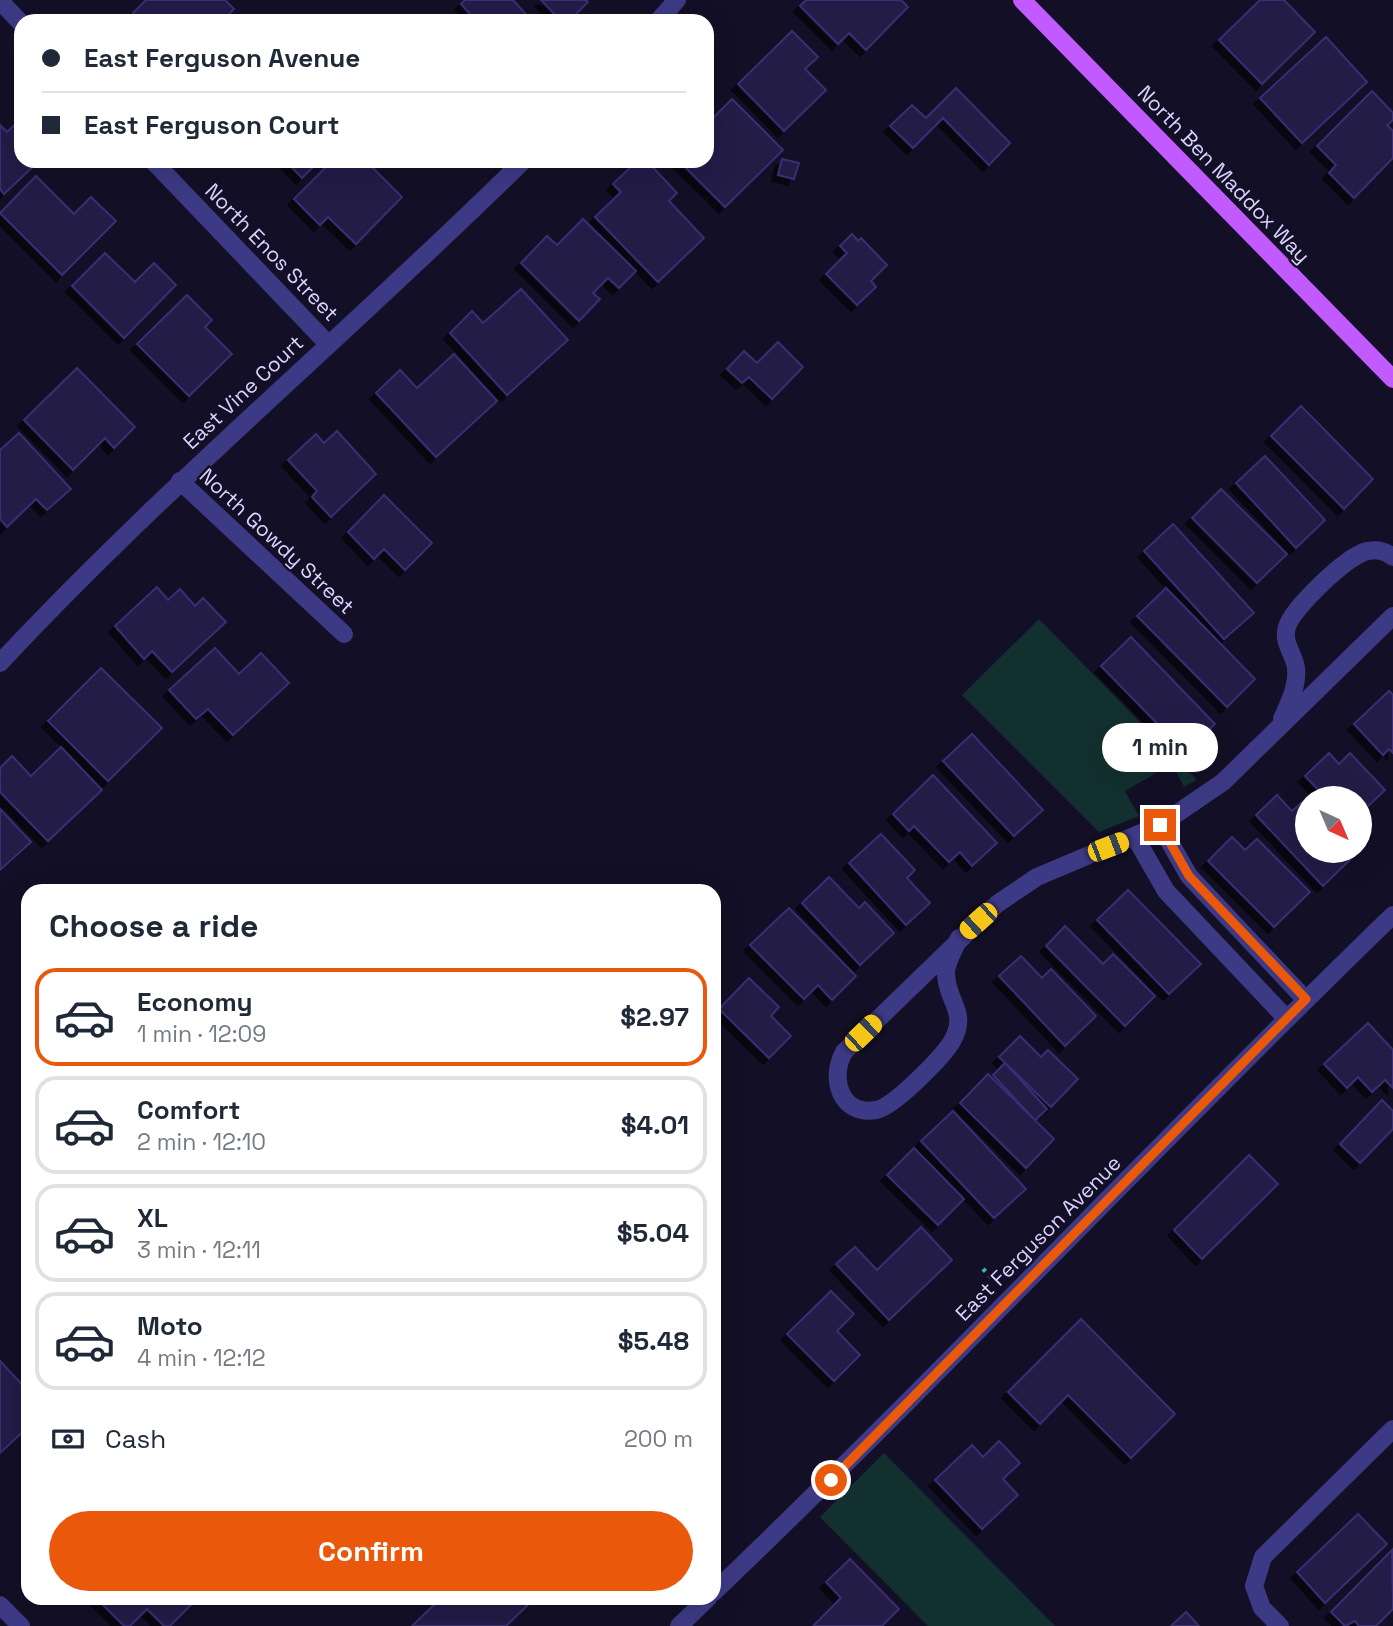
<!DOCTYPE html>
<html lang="en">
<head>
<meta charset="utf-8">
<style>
  :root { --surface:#fff; --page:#f6f6f7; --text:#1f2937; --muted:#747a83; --line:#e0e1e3; --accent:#ea580c }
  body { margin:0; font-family:"Space Grotesk",sans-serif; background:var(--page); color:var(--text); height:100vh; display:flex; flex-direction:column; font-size:26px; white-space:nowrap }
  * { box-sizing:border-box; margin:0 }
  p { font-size:23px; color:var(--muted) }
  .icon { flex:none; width:38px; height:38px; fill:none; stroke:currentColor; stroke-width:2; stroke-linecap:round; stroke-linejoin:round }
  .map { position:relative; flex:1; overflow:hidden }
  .sheet { position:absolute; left:21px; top:884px; width:700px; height:721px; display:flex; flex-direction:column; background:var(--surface); border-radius:21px; box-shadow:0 7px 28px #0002 }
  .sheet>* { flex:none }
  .guide { position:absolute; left:14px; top:14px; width:700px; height:154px; border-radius:21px; box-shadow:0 7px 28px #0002; display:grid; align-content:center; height:154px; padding:0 28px; background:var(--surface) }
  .needle { width:46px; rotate:136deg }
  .fabs { position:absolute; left:1295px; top:786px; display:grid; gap:14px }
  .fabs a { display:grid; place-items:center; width:77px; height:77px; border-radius:50%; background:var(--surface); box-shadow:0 7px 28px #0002; font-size:35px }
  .end { position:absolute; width:32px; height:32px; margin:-16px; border:9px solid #ea580c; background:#fff; box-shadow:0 0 0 4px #fff }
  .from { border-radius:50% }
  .bubble { position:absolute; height:49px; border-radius:24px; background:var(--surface); box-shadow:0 7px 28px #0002; font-size:23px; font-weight:600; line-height:49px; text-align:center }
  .car { position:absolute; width:21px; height:42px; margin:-21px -10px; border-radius:9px; box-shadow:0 0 5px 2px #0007; background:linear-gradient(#f5c518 24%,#345 0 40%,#f5c518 0 76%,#345 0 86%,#f5c518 0) }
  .guide b { display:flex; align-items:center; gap:24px; height:66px; font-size:26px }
  .guide b+b { border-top:2px solid var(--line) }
  .guide i { width:18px; height:18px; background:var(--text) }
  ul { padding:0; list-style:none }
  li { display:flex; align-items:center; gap:21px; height:98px; margin:0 14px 10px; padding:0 14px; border:4px solid var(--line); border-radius:21px }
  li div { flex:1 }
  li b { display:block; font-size:26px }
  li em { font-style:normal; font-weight:600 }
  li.selected { border-color:var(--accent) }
  li>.icon { width:63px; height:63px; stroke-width:1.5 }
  h2 { padding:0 28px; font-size:32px; line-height:84px }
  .pay { display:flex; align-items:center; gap:18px; height:77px; padding:0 28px; font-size:26px }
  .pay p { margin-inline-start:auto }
  .button { display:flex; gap:14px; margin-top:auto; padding:14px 28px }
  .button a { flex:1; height:80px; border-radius:42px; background:var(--accent); color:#fff; font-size:28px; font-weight:600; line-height:80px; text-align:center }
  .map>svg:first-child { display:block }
</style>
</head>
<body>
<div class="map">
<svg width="1393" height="1626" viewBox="0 0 1393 1626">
  <defs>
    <filter id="shadow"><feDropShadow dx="-6" dy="6" stdDeviation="0" flood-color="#0009"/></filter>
  </defs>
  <rect width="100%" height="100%" fill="#130f26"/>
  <g fill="#12302f">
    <polygon points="1039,619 1197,780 1184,787 1172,764 1125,791 1139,816 1099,832 962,695"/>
    <polygon points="884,1453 1055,1626 928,1626 820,1517"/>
  </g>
  <g fill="#241b47" stroke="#3b2d73" stroke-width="2" filter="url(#shadow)">
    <polygon points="146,0 225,0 234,9 222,21 141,21 133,13"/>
    <polygon points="465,0 513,0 532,21 476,21 461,4"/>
    <polygon points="541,0 586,0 588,2 569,21 561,21"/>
    <polygon points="806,0 901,0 908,7 866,50 849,33 838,44 800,6"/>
    <polygon points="1260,0 1284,0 1315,32 1262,84 1219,40"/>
    <polygon points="792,31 818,57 805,69 826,90 784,131 738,84"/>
    <polygon points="1326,37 1367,82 1302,143 1260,98"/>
    <polygon points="956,88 1010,143 989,165 943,118 913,148 890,126 912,105 926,118"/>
    <polygon points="1372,91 1393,113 1393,120 1387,125 1393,131 1393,158 1354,198 1329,173 1336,165 1317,146"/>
    <polygon points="732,99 783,150 725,207 679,161 707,161 707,124"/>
    <polygon points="19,121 21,161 39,161 4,194 0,189 0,125 7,132"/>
    <polygon points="782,159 799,163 794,179 778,175"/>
    <polygon points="286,161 319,161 302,178"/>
    <polygon points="332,161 366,161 402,197 356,244 328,217 320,225 294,199"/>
    <polygon points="637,161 647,161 677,193 669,201 704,238 658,282 595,217 621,192 613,184"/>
    <polygon points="36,176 74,214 91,197 116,221 62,275 0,213"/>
    <polygon points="583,219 636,271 619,288 608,278 593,293 600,299 579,321 521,263 547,236 557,245"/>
    <polygon points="852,234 858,241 861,238 887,265 871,281 876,287 857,305 826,274 847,253 840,246"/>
    <polygon points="105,253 135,282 154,263 176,285 124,338 72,286"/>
    <polygon points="521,289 568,340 507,395 450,333 472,311 483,323"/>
    <polygon points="187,295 212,320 205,327 232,354 189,396 137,344"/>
    <polygon points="778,342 803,367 772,399 749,377 742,383 727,369 744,351 757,363"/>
    <polygon points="454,354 497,401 436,457 376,393 400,370 417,388"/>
    <polygon points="77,368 135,427 114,448 105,438 73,470 24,420"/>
    <polygon points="1301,406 1373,479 1344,509 1271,436"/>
    <polygon points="337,431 376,474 331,517 312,497 317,491 288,460 316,434 324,443"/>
    <polygon points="19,433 71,489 47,510 36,499 7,527 0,519 0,450"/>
    <polygon points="1265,456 1325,520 1296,548 1236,483"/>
    <polygon points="1221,489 1287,554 1257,583 1192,518"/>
    <polygon points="384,495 432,543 405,570 384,549 374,559 348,532"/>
    <polygon points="1173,524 1254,613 1224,639 1144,551"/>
    <polygon points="157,587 168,600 180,589 195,606 203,598 226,622 172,672 152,651 144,659 115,626"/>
    <polygon points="1166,588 1255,679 1227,707 1137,616"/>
    <polygon points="1131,637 1215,724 1185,752 1101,666"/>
    <polygon points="215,648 239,674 261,653 289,683 233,735 208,709 196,719 169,690"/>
    <polygon points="101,668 162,728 108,781 48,721"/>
    <polygon points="1389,691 1393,695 1393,753 1389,749 1383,755 1354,724"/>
    <polygon points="972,734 1043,810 1014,836 943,761"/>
    <polygon points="61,747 102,790 48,841 0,792 0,768 12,756 31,776"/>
    <polygon points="1329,753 1339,764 1350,753 1385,790 1360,814 1360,798 1326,798 1305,776"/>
    <polygon points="933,775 997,843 972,866 960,852 949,862 914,826 909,831 893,814"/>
    <polygon points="1277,795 1292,811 1308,797 1309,798 1307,850 1359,851 1323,886 1256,815"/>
    <polygon points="0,809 31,842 0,870"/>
    <polygon points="881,834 915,870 907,878 930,903 906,925 849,863"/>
    <polygon points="1232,837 1245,850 1257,839 1310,892 1274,927 1208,861"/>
    <polygon points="829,877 859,908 865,902 894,933 860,965 802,903"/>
    <polygon points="1128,890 1201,964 1169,994 1097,920"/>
    <polygon points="789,908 856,976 832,1000 818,985 804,999 750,945"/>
    <polygon points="1065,926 1103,964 1113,954 1155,996 1125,1026 1046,946"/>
    <polygon points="1021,956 1042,978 1051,969 1096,1016 1065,1046 999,976"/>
    <polygon points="749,978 779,1007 771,1016 791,1036 769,1058 719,1009"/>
    <polygon points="1368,1023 1393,1050 1393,1088 1385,1080 1372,1092 1358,1077 1347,1088 1324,1064"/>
    <polygon points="1020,1036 1041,1057 1048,1050 1078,1079 1051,1107 999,1057"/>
    <polygon points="1005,1063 1047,1109 1035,1120 993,1075"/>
    <polygon points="988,1074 1054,1139 1026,1168 960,1103"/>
    <polygon points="1382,1100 1393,1111 1393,1129 1360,1163 1340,1144"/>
    <polygon points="953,1111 1026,1189 994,1218 921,1141"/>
    <polygon points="914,1148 964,1199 938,1225 887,1175"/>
    <polygon points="1249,1155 1278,1184 1202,1259 1174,1230"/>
    <polygon points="921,1227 952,1260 889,1320 836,1264 855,1247 877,1270"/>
    <polygon points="831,1291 854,1314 837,1331 860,1355 834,1381 787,1334"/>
    <polygon points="1081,1319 1175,1414 1131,1458 1068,1395 1040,1424 1008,1392"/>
    <polygon points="0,1361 28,1391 28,1427 0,1453"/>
    <polygon points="999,1441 1020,1463 1003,1479 1018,1495 982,1529 935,1480 972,1445 983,1457"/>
    <polygon points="1358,1514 1387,1544 1325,1603 1297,1572"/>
    <polygon points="1392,1550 1393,1609 1376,1626 1359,1626 1355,1621 1345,1626 1331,1612"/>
    <polygon points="850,1559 899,1609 882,1626 813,1626 841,1598 826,1582"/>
    <polygon points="96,1598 198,1598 170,1626 164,1626 147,1609 130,1626 124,1626"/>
    <polygon points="441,1598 527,1598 531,1602 506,1626 412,1626"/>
    <polygon points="1186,1612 1199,1626 1171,1626"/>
  </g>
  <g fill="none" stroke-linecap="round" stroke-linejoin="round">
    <polyline stroke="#2fb8b0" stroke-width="4.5" stroke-dasharray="3.5 5" stroke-linecap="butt" points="983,1269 995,1281"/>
    <g stroke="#3d3a85" stroke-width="18">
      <polyline points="0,1 21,23"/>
      <polyline points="658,21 677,0"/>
      <polyline points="153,161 328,344"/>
      <polyline points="180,481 344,634"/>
      <path d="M 0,663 C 165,486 351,331 523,161"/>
      <path d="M 1282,719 C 1289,703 1298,686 1296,668 C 1294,653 1282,643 1287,627 C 1292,609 1348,554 1368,551 C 1378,549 1385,551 1393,557"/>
      <polyline points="1160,825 1189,876 1305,999"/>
      <polyline points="1135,837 1166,891 1286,1018"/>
      <path d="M 959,938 C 955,948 946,962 946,973 C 946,1002 970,1012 951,1043 C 941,1058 894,1107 876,1110 C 841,1116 829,1079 844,1052 L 997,904 L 1037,877 L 1160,825 L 1223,782 L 1393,616"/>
      <path d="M 714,1592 C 945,1371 1163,1137 1393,915"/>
      <polyline points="0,1605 21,1626"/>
      <polyline points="679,1626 708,1598"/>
      <polyline points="1280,1626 1262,1608 1254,1586 1263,1557 1393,1429"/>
    </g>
    <polyline stroke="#c25bff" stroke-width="18" points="1022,0 1393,379"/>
  </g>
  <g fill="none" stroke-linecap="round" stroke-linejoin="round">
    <polyline stroke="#ea580c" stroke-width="9" points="831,1480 1306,999 1189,876 1160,825"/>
  </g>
  <g text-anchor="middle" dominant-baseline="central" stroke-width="5" stroke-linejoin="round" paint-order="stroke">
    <g font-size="21" fill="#d9d4ff" stroke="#130f26">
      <text transform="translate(1224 174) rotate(46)">North Ben Maddox Way</text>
      <text transform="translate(272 252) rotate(46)">North Enos Street</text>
      <text transform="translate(243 392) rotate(-43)">East Vine Court</text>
      <text transform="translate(277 541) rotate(43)">North Gowdy Street</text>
      <text transform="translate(1038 1238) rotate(-45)">East Ferguson Avenue</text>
    </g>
  </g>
</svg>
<div class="fabs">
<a><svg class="needle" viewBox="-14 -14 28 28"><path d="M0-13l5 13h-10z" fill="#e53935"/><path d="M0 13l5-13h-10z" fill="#747a83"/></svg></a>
</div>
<i class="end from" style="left:831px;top:1480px"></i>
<i class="end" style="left:1160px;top:825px"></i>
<div class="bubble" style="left:1102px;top:723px;width:116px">1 min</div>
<i class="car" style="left:1108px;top:847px;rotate:69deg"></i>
<i class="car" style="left:978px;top:921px;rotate:228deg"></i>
<i class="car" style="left:863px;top:1033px;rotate:46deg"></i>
<div class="guide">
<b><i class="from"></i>East Ferguson Avenue</b>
<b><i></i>East Ferguson Court</b>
</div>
<section class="sheet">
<h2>Choose a ride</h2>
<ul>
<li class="selected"><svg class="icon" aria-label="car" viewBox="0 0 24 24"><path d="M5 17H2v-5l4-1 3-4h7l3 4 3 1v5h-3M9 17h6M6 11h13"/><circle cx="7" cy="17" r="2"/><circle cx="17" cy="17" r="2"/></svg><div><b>Economy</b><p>1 min · 12:09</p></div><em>$2.97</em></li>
<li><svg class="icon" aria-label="car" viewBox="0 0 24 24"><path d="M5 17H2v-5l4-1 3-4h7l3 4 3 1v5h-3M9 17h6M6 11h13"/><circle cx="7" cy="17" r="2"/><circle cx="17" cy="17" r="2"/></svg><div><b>Comfort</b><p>2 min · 12:10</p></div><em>$4.01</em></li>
<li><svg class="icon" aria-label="car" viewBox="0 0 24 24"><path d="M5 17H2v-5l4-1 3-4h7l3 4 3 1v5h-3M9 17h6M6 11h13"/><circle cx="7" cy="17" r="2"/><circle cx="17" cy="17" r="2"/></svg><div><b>XL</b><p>3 min · 12:11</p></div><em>$5.04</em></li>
<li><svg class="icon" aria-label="car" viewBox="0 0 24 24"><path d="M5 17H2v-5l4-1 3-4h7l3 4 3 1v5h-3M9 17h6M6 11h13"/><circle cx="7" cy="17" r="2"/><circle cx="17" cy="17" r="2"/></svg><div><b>Moto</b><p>4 min · 12:12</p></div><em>$5.48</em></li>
</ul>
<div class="pay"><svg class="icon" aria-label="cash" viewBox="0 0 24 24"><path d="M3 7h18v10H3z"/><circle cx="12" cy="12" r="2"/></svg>Cash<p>200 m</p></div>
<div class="button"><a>Confirm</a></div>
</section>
</div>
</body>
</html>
